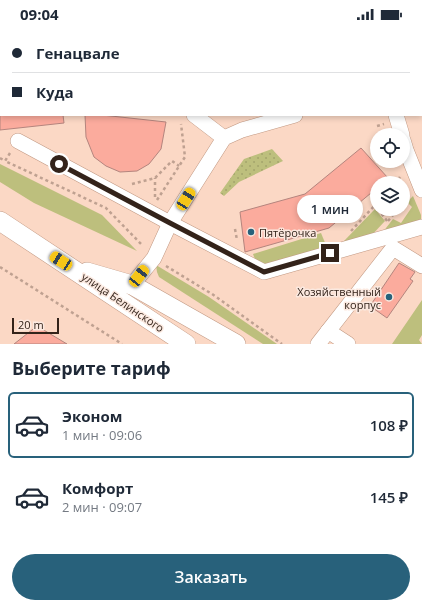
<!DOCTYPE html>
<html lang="ru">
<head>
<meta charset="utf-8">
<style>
  :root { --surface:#fff; --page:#f6f6f7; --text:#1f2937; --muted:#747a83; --line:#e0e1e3; --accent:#28617b }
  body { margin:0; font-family:"Open Sans",sans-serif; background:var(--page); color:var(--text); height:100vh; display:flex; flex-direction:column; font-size:15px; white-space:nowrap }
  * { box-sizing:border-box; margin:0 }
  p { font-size:13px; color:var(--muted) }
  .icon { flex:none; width:22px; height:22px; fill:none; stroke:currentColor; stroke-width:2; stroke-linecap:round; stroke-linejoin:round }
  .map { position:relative; height:316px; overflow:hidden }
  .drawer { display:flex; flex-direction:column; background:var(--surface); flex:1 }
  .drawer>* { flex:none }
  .guide { position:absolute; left:0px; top:0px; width:422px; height:88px; box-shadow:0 2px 6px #0003; display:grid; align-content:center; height:88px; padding:0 12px; background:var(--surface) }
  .tools { position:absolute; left:370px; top:100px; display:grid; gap:8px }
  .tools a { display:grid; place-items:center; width:40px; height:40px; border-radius:50%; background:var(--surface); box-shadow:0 2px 6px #0003; font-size:20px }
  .scale { position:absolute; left:12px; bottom:10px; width:47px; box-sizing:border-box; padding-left:4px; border:2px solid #33231a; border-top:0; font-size:11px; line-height:14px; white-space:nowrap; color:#33231a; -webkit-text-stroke:3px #fbe9e0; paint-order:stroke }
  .end { position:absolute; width:18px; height:18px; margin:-9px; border:5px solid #33231a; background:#fff; box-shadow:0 0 0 2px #fff }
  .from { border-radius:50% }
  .bubble { position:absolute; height:28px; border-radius:14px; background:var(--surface); box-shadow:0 2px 6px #0003; font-size:13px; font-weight:600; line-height:28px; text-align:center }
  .car { position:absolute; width:12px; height:24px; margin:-12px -6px; border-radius:5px; box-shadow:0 0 3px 1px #0007; background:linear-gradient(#f5c518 24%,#345 0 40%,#f5c518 0 76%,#345 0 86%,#f5c518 0) }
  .guide b { display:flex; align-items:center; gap:14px; height:38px; font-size:15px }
  .guide b+b { border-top:1px solid var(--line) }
  .guide i { width:10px; height:10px; background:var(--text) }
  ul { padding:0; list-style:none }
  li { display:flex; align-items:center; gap:12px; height:66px; margin:0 8px 6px; padding:0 4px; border:2px solid transparent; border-radius:6px }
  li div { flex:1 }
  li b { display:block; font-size:15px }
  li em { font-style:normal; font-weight:600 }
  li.active { border-color:var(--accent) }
  li>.icon { width:36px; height:36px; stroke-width:1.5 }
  h2 { padding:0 12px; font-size:18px; line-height:48px }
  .button { display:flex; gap:8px; margin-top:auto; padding:8px 12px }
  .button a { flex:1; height:46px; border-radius:24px; background:var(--accent); color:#fff; font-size:16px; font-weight:600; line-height:46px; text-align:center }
  .status { display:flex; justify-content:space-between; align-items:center; height:28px; padding:0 20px; background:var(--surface); direction:ltr }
  .status svg { height:11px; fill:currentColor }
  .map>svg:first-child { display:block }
</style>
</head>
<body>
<div class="status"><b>09:04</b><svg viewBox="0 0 49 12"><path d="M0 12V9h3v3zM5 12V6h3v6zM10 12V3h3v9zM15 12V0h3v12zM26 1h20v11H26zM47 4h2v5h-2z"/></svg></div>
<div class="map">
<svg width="422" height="316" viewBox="0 0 422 316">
  <defs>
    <pattern id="park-dots" width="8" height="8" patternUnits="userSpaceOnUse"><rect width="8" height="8" fill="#bdbf7d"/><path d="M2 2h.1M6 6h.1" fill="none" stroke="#a3a46b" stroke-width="1.8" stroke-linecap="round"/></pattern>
  </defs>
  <rect width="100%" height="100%" fill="#fbd8c5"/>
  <g fill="#bdbf7d">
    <polygon points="0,136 102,187 137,223 34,175 0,154"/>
    <polygon points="413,168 421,187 421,193 379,209 393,191 401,195 412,179 407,174"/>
    <polygon points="375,181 385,193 370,209 343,214"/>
    <polygon points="321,205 328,222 260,238 256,234 253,226"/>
    <polygon points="156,237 209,269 277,316 263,316 159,249 157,244"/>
    <polygon points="422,272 422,307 419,312 422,316 392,316"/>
  </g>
  <polygon fill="url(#park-dots)" points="272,121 283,133 239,154 224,168 220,165 244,131"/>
  <g fill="#fbab9d" stroke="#b4857e">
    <polygon points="0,87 63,87 64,95 0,102"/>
    <polygon points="85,87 102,87 166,94 161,121 149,136 137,143 120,144 106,138 94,129 86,109"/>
    <polygon points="361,120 388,150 382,155 377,155 377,160 329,200 245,224 240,184 305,166"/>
    <polygon points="399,235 415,244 410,251 413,253 387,290 370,278"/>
    <polygon points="37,298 67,316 14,316"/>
  </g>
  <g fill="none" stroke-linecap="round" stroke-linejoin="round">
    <defs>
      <g id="minor">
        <polyline points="62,0 64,1"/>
        <polyline points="256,0 256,1"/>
        <polyline points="389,0 389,1"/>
        <polyline points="316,1 320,0"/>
        <polyline points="0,39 1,39"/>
        <polyline points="421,48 422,48"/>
        <polyline points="194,87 224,110"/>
        <polyline points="396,87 402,107"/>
        <polyline points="403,112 406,122 422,162"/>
        <polyline points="18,113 170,195 264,244 422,199"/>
        <polyline points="132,257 154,230 170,195 224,110 242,102 295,87"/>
        <polyline points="328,303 348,316"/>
        <polyline points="318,316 393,220 422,238"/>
      </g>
      <g id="major">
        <polyline points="0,193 186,316"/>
        <polyline points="87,244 132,257 236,316"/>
      </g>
    </defs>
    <use href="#minor" stroke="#c19882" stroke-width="16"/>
    <use href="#major" stroke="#c19882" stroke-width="20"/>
    <g stroke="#bfa191" stroke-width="2.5" stroke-dasharray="3 3" stroke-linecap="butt">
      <polyline points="377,98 384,96"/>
      <polyline points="10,125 5,133 106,180 143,218"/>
      <polyline points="0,130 5,133"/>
      <polyline points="396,155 400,149"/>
      <polyline points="132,156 155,150 172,133 179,138"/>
      <polyline points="155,169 155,150"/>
      <polyline points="157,172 185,129 181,96"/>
      <polyline points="403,175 409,167"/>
      <polyline points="378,181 387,193"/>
      <polyline points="388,193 398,181"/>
      <polyline points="235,201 237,212"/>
      <polyline points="351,203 377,175"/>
      <polyline points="166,238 212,266 282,316"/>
      <polyline points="0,239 122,316"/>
    </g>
    <use href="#minor" stroke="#fff" stroke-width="15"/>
    <use href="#major" stroke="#fff" stroke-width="19"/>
  </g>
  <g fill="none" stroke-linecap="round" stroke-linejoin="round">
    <polyline stroke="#33231a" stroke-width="5" points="59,136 170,195 264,244 330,225"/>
  </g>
  <g fill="#28617b" stroke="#fbe9e0" stroke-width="1.5">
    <circle cx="251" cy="204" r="4"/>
    <circle cx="389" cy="269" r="4"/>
  </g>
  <g text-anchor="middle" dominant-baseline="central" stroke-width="3" stroke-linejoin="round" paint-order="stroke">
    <g font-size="11" fill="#33231a" stroke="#fbe9e0" text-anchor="start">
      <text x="259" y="204">Пятёрочка</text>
      <text x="381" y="263" text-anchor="end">Хозяйственный<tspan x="381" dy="13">корпус</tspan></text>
    </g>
    <g font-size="11" fill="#33231a" stroke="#fbe9e0">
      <text transform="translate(123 274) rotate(34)">улица Белинского</text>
    </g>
  </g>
</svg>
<div class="tools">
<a><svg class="icon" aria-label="locate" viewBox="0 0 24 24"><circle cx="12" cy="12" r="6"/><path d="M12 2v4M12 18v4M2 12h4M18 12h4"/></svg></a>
<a><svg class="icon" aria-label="layers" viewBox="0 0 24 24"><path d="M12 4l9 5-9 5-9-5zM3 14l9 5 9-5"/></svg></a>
</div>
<div class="scale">20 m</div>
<i class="end from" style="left:59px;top:136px"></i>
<i class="end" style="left:330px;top:225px"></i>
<div class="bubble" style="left:297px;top:167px;width:66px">1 мин</div>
<i class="car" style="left:186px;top:171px;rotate:32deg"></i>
<i class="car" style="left:61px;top:233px;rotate:303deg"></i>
<i class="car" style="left:139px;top:248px;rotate:38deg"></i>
<div class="guide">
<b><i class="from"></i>Генацвале</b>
<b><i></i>Куда</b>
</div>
</div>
<section class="drawer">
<h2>Выберите тариф</h2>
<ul>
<li class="active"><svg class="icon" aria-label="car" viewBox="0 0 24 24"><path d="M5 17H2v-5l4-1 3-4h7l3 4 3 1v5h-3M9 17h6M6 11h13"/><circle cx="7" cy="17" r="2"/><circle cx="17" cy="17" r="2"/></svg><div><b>Эконом</b><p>1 мин · 09:06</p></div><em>108 ₽</em></li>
<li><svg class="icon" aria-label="car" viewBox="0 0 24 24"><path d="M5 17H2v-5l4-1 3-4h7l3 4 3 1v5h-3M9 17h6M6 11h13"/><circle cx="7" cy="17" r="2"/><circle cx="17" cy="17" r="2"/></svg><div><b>Комфорт</b><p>2 мин · 09:07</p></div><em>145 ₽</em></li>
</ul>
<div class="button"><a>Заказать</a></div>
</section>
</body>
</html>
